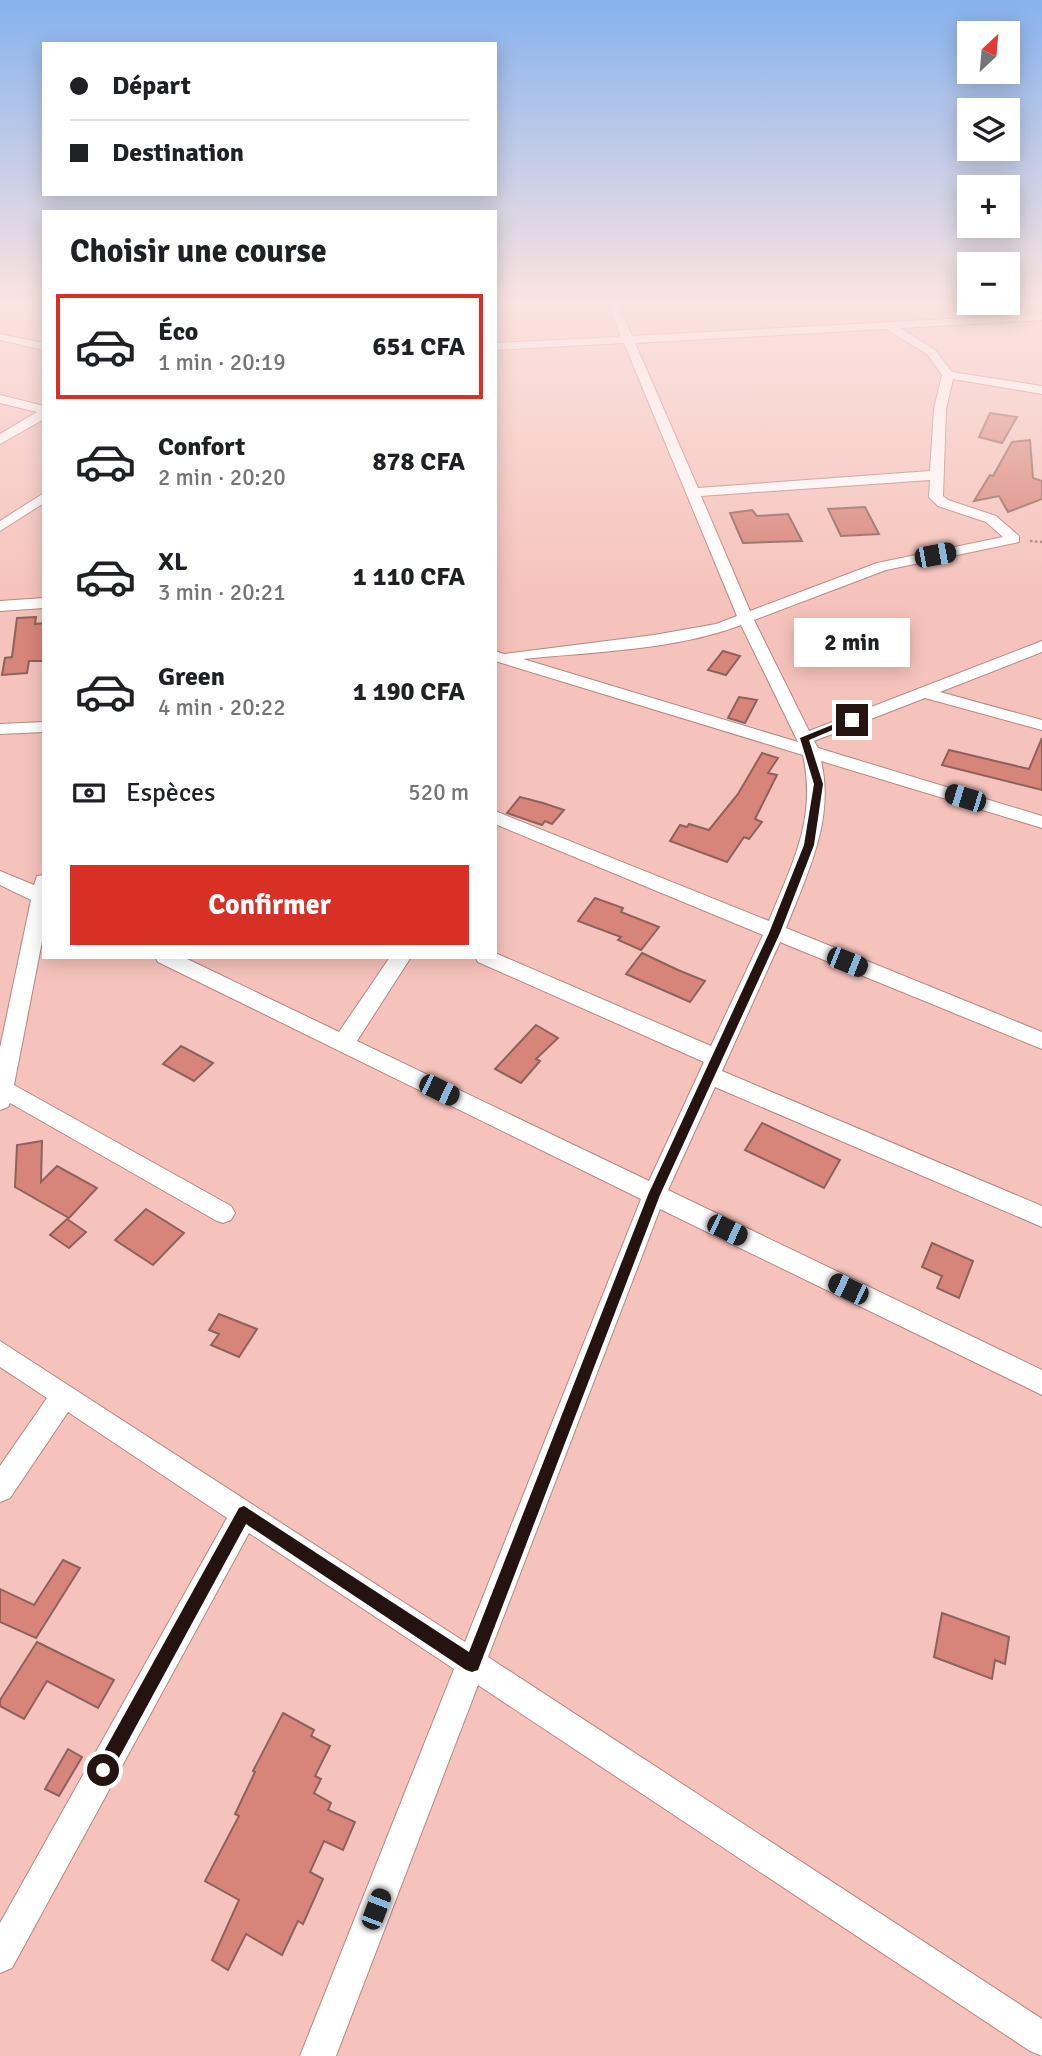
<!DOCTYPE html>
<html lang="fr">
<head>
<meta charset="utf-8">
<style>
  :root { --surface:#fff; --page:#f2f2f2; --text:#202124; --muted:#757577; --line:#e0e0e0; --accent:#d93025 }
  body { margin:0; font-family:Signika,sans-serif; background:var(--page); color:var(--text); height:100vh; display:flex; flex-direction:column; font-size:26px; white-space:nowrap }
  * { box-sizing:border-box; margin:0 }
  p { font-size:23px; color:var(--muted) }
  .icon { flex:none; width:38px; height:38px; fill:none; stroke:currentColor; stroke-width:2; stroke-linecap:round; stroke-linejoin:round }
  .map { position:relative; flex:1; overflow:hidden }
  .sheet { position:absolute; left:42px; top:210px; width:455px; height:749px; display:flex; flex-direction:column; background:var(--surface); border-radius:0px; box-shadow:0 4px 18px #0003 }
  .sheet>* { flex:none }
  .banner { position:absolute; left:42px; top:42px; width:455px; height:154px; border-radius:0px; box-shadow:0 4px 18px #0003; display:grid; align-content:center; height:154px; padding:0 28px; background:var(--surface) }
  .needle { width:46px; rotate:26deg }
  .tools { position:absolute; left:957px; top:21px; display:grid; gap:14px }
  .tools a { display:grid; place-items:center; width:63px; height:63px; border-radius:0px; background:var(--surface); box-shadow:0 4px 18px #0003; font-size:35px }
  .end { position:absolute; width:32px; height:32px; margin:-16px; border:9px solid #241311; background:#fff; box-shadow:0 0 0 4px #fff }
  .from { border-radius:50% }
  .bubble { position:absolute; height:49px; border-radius:0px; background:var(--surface); box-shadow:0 4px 18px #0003; font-size:23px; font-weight:700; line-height:49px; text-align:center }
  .car { position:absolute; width:21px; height:42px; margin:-21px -10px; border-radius:9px; box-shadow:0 0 5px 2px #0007; background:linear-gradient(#222 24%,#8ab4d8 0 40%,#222 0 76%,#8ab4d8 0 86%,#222 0) }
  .banner b { display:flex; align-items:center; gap:24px; height:66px; font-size:26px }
  .banner b+b { border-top:2px solid var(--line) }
  .banner i { width:18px; height:18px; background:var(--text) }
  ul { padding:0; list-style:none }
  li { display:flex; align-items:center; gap:21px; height:105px; margin:0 14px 10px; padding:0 14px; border:4px solid transparent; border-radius:0px }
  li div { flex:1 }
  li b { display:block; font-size:26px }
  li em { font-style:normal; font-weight:700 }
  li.active { border-color:var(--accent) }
  li>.icon { width:63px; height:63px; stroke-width:1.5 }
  h2 { padding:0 28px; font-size:32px; line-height:84px }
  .pay { display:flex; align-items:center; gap:18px; height:77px; padding:0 28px; font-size:26px }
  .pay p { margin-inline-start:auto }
  .primary-button { display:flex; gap:14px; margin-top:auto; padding:14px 28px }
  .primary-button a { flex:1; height:80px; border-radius:0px; background:var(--accent); color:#fff; font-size:28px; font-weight:700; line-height:80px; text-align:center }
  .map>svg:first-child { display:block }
</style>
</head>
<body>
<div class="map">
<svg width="1042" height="2056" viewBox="0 0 1042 2056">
  <rect width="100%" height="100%" fill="#f6c3bc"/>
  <g fill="#d7857a" stroke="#8e625c" stroke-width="2">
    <polygon points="990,413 1017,417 1002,443 979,437"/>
    <polygon points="1030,440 1033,478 1042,481 1042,499 1008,512 999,496 974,501 990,475 993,476 1012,442"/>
    <polygon points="865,507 879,534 841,536 828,509"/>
    <polygon points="752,510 757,516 788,514 802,541 743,543 730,513"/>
    <polygon points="36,617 35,624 44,623 44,661 29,661 27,673 2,675 5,658 12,657 17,618"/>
    <polygon points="723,651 740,656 726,675 708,670"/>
    <polygon points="739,697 757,700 745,723 728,718"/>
    <polygon points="1042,738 1042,790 942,765 949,750 1029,769"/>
    <polygon points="762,753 778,758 768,773 777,775 755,819 762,822 749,839 744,837 727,862 670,841 680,825 687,827 689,824 709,830 738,794"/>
    <polygon points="520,797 543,803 564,810 552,824 545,821 542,825 507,813"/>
    <polygon points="595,898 623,908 621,912 659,927 641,950 618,940 621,937 578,921"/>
    <polygon points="642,953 678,970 705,981 690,1002 626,974"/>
    <polygon points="536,1025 558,1038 536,1059 540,1061 521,1083 495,1069"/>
    <polygon points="181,1046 213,1063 194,1081 163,1064"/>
    <polygon points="762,1123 840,1160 824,1188 745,1150"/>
    <polygon points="42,1141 41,1182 57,1166 97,1188 69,1218 15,1187 17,1145"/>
    <polygon points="146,1209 184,1233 153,1265 115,1240"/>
    <polygon points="67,1219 86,1232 69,1248 50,1235"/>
    <polygon points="932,1243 973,1261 959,1298 937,1288 942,1276 922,1267"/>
    <polygon points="219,1314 257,1329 239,1357 211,1345 219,1334 209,1330"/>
    <polygon points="63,1560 80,1568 36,1638 0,1622 0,1589 34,1605"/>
    <polygon points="942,1613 1009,1637 1005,1664 995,1660 992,1679 934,1657"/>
    <polygon points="37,1642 114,1680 98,1708 47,1681 24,1719 0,1706 0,1700"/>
    <polygon points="283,1713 314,1730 311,1736 330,1746 315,1776 321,1779 314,1793 331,1803 328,1810 355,1822 343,1850 324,1841 310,1872 323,1879 303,1924 298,1921 282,1955 246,1934 228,1970 212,1960 239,1900 205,1881 239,1816 235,1814 255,1772 253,1771"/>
    <polygon points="68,1749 82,1757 59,1796 45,1789"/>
  </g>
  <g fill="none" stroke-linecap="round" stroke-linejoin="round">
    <defs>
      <g id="minor">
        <path d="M 607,302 L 618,302 L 632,336 L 1042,314 L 1042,320 L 900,328 L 935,350 L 952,372 L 1042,386 L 1042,394 L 953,379 L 946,409 L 943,496 L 948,500 L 996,516 L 1019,536 L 1019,542 L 886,570 L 754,620 L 809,731 L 1042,641 L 1042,652 L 940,692 L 1042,720 L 1042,730 L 925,698 L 814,741 L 818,748 L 1042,816 L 1042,828 L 821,761 C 835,820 807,874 786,928 L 1042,1032 L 1042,1049 L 780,942 L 722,1071 L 1042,1206 L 1042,1227 L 715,1087 L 668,1190 L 1042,1370 L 1042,1395 L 660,1209 L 488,1657 L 1042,2019 L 1042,2056 L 1030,2051 L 478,1685 L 336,2056 L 300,2056 L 454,1669 L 249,1533 L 12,1968 L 0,1973 L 0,1923 L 227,1518 L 68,1412 L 10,1498 L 0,1502 L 0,1466 L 47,1398 L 0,1367 L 0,1341 L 465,1642 L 641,1199 L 158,962 L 155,957 L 183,957 L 339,1032 L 390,957 L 411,957 L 357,1041 L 649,1181 L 704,1062 L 478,962 L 475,957 L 495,957 L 495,953 L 711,1046 L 763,935 L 495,824 L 495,811 L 769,921 C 792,863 817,820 803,755 L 495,661 L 495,651 L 504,654 L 654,635 L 716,624 L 737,616 L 624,343 L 495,350 L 495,343 L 621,337 ZM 886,329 L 927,354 L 942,375 L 934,409 L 930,471 L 698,488 L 635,343 ZM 930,480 L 929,497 L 938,506 L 986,522 L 1003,537 L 877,563 L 750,611 L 701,496 ZM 741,625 L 798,742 L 523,659 C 592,652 676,650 741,625 Z"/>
        <polygon points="0,334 44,343 44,350 0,340"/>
        <polygon points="0,395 44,406 44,419 0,444 0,434 37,412 0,403"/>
        <polygon points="44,493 44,503 0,531 0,521"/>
        <polygon points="44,598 44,608 0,611 0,601"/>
        <polygon points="44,722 44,732 0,734 0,724"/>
        <polygon points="0,871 34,885 37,876 44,875 44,931 14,1085 231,1206 235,1213 231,1220 223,1223 215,1220 10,1103 8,1107 0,1110 0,1048 31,900 0,885"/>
      </g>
    </defs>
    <use href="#minor" stroke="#b68680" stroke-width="2"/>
    <polyline stroke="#a57f7a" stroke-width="2.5" stroke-dasharray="2.5 2.5" stroke-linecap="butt" points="1030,541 1042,542"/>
    <use href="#minor" fill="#fff" fill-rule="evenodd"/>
  </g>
  <linearGradient id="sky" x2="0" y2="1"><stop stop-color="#87b2ed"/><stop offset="0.51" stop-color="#fbe4e1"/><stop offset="1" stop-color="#fbe4e1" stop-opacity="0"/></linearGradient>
  <rect width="1042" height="590" fill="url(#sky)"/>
  <polygon fill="#241311" points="849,718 856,720 809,740 823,784 814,845 780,933 660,1195 478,1670 472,1672 466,1670 246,1524 109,1776 103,1778 97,1776 94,1770 97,1764 239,1508 244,1506 469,1652 648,1195 769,933 804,845 814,784 800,738"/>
</svg>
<div class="tools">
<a><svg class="needle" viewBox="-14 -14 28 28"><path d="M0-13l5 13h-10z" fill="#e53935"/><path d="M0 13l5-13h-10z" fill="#757577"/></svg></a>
<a><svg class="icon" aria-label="layers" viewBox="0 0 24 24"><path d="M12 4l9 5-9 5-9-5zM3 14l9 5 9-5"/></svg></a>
<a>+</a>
<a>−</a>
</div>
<i class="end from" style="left:103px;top:1770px"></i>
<i class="end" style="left:852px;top:720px"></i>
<div class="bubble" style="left:794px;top:618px;width:116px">2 min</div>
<i class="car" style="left:935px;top:555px;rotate:79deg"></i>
<i class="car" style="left:965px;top:798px;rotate:287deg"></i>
<i class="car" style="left:847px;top:962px;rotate:112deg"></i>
<i class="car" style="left:439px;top:1090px;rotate:116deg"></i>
<i class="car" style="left:727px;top:1230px;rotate:116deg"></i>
<i class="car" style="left:848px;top:1289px;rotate:296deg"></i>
<i class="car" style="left:376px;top:1909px;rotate:21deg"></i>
<div class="banner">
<b><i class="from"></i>Départ</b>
<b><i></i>Destination</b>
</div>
<section class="sheet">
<h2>Choisir une course</h2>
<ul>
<li class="active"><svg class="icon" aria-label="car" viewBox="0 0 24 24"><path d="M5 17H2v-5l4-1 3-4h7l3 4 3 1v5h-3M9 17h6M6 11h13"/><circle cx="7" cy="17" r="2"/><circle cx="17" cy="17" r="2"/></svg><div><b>Éco</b><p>1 min · 20:19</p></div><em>651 CFA</em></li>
<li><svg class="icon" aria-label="car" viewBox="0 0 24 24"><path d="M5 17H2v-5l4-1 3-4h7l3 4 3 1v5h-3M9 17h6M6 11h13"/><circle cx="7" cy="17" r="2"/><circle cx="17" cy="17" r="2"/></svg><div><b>Confort</b><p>2 min · 20:20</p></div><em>878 CFA</em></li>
<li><svg class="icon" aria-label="car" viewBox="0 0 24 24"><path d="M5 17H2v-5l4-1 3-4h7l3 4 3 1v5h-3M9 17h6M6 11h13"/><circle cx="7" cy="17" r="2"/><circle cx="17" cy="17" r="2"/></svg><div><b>XL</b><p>3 min · 20:21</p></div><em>1 110 CFA</em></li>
<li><svg class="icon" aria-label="car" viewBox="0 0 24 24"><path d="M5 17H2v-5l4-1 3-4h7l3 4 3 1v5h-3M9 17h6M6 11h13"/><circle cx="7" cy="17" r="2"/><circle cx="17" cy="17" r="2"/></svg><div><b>Green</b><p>4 min · 20:22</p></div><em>1 190 CFA</em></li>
</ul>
<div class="pay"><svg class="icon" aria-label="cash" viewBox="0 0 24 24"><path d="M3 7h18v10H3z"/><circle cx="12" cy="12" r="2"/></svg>Espèces<p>520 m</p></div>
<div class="primary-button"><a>Confirmer</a></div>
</section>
</div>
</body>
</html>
